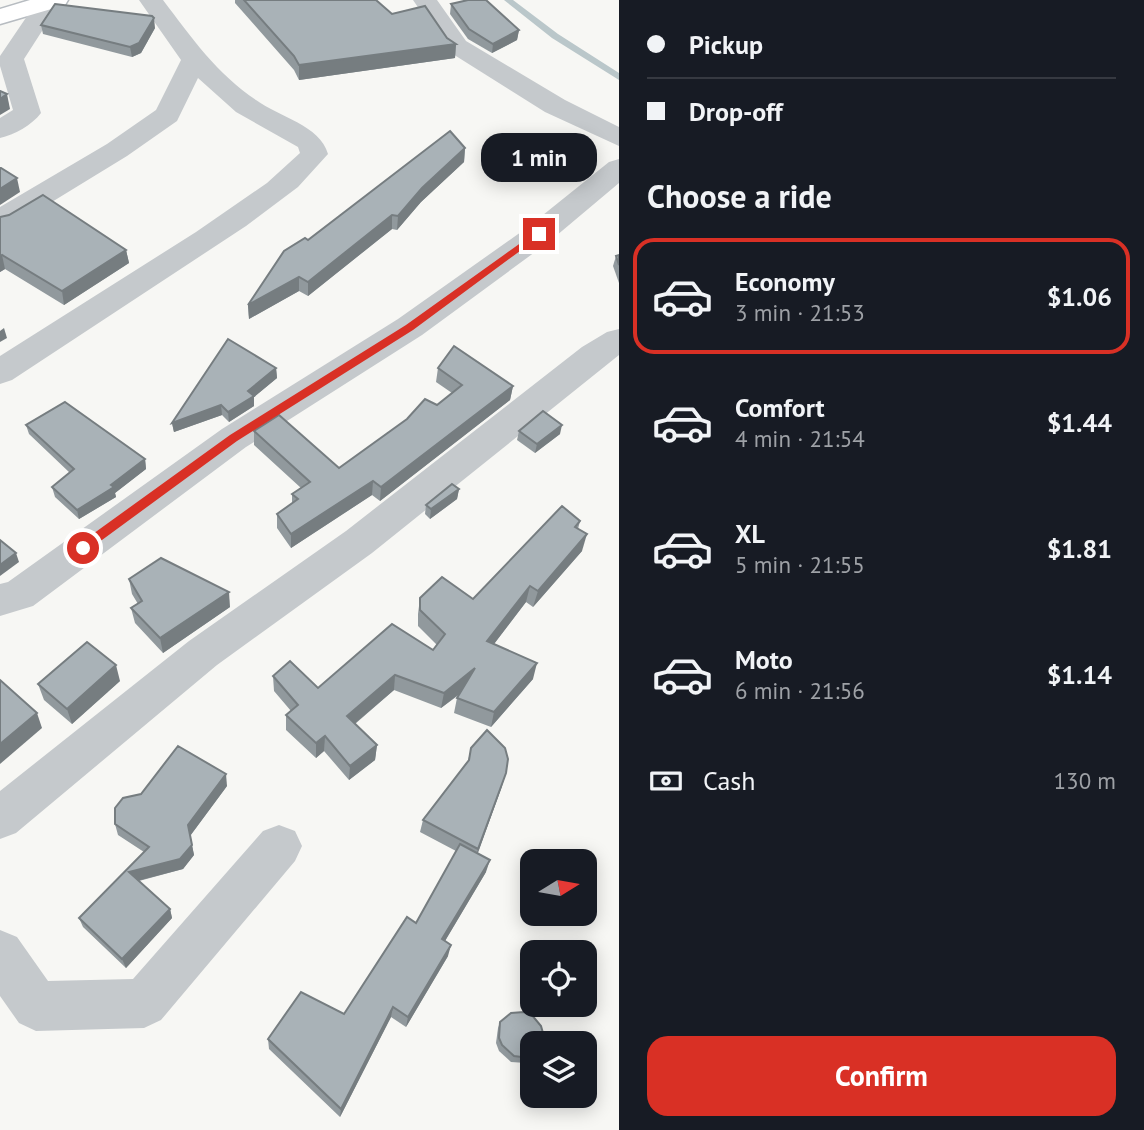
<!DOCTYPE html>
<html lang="en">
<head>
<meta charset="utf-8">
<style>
  :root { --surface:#171b24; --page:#242831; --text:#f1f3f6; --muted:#9ea1a6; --line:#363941; --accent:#d93025 }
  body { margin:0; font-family:"PT Sans",sans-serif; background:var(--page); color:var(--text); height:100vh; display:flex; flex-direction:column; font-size:26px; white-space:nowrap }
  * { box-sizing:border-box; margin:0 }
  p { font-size:23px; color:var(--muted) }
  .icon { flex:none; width:38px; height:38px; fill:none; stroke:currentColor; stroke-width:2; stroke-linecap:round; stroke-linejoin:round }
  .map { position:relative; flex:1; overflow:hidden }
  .panel { display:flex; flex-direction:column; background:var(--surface); width:525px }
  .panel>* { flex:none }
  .guide { display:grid; align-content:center; height:154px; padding:0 28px; background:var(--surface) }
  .needle { width:46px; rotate:79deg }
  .fabs { position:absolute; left:520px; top:849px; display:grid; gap:14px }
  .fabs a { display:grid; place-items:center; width:77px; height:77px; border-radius:14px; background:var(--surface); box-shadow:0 4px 18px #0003; font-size:35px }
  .end { position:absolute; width:32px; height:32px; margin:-16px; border:9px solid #d93025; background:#fff; box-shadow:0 0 0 4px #fff }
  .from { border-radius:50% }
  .bubble { position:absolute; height:49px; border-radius:21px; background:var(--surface); box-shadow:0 4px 18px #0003; font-size:23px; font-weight:600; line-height:49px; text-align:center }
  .guide b { display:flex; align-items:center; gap:24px; height:66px; font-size:26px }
  .guide b+b { border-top:2px solid var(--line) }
  .guide i { width:18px; height:18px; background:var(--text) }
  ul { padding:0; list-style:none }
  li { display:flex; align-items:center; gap:21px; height:116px; margin:0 14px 10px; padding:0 14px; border:4px solid transparent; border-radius:21px }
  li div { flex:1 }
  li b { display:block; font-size:26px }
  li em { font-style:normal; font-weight:600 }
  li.current { border-color:var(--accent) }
  li>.icon { width:63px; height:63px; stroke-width:1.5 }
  h2 { padding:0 28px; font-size:32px; line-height:84px }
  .pay { display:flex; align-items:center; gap:18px; height:77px; padding:0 28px; font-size:26px }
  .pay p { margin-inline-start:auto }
  .cta { display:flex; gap:14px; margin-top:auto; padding:14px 28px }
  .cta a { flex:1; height:80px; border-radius:21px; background:var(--accent); color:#fff; font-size:28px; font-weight:600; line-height:80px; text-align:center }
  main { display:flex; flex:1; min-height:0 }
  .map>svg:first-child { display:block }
</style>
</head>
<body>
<main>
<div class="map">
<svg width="619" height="1130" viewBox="0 0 619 1130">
  <rect width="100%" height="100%" fill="#f7f7f4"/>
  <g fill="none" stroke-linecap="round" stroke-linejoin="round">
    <polygon fill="#bac7ca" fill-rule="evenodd" points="504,0 513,0 558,34 619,73 619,80 552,38"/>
    <defs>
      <polygon id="secondary" points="30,0 68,0 65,5 0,24 0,9"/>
    </defs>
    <use href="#secondary" stroke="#b7bcc1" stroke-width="3"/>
    <g fill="#c5c9cc" fill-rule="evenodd">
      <path d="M 38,0 L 58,0 L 60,3 L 24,59 L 41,113 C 32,125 14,135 0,138 L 0,118 L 13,110 L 0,66 L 0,56 Z"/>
      <path d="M 139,0 L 163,0 C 191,37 217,74 256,100 C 279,117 320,125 328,154 L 298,187 L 246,226 L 12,380 L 0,384 L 0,356 L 196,232 L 267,183 L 300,153 L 298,147 L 236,112 L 198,78 L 177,121 L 127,156 L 11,227 L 0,229 L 0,207 L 107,144 L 156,110 L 181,60 Z"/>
      <polygon points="413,0 437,0 466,41 565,100 619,127 619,146 545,112 448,51"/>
      <polygon points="619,159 619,183 550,241 422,335 246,447 33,606 0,616 0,584 8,582 222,429 398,319 528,227 609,162"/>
      <polygon points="619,329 619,355 372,553 217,665 16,833 0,839 0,791 189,641 346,531 582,347 607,332"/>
      <polygon points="279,825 295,831 302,846 295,861 161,1020 144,1028 36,1031 19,1023 0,996 0,930 17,937 48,981 133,979 263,831"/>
    </g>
    <use href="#secondary" fill="#fff" fill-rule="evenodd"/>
  </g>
  <g fill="#91999d">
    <polygon points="235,0 376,0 392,14 447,38 456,44 455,58 299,80 294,70 235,3"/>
    <polygon points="451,4 519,30 517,40 492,53 468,39 450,14"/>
    <polygon points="41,25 155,28 141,53 132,57 43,34"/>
    <polygon points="465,148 464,162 421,202 397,230 392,229 308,296 299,291 249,319 248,305 308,240"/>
    <polygon points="0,217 126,250 129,263 64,305 5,269 0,272"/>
    <polygon points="619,255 619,283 613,266 616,256"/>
    <polygon points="276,368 277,378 254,397 254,406 229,422 222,415 174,432 172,423"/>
    <polygon points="438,368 513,386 510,400 380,501 372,495 291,548 277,528 277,514 292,503 292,494 301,488 254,445 254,431 339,468 437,405 452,393 436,382"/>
    <polygon points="26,425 145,459 146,469 115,493 116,497 79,519 55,497 52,487 70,473 29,434"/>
    <polygon points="519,431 560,434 535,453 517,440"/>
    <polygon points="459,489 457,499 430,519 425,514 426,505"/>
    <polygon points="580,521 578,529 582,551 533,607 526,602 494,644 533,679 491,727 454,713 457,698 460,694 441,708 394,690 355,724 377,745 375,760 349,780 324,751 316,758 286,730 286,715 291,711 274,691 273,676 318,688 433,650 437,645 418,626 418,614 420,598 473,599"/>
    <polygon points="129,579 230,607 163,653 135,623 131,608 138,604 132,594"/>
    <polygon points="120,681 72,724 44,700 38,684"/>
    <polygon points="471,748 502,786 478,853 486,872 445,941 448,956 406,1027 391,1017 340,1117 269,1049 268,1039 344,1014 416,923 456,851 420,832 423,820 468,761"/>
    <polygon points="227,786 190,836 194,855 183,869 139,881 170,909 172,918 126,968 83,927 79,918 144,852 118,835 115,824"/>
    <polygon points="500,1022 532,1058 526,1063 511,1062 499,1051 496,1043 498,1028"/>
  </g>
  <g fill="#767d80">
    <polygon points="154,18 155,28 141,53 132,57 130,47"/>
    <polygon points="519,30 517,40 492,53 493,44"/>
    <polygon points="456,44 455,58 299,80 299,65"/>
    <polygon points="7,94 10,109 0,115 0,99"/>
    <polygon points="465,148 464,162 421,202 397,230 398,216 422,188"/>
    <polygon points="17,178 20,192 0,205 0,189"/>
    <polygon points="392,215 392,229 308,296 308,282"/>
    <polygon points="126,250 129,263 64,305 62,291"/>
    <polygon points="2,255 5,269 0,272 0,256"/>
    <polygon points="299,277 299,291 249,319 248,305"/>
    <polygon points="4,328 7,338 0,342 0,331"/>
    <polygon points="276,368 277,378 254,397 254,406 229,422 228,412 248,391"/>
    <polygon points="513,386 510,400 380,501 381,487"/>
    <polygon points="221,405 222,415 174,432 172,423"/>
    <polygon points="562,425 560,434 535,453 537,444"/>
    <polygon points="145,459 146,469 115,493 116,497 79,519 77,510"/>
    <polygon points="373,481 372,495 291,548 291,534"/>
    <polygon points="459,489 457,499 430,519 431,509"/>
    <polygon points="587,534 582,551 533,607 538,591"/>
    <polygon points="16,553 19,562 0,576 0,565"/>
    <polygon points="530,586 526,602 484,657 487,641"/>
    <polygon points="229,592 230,607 163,653 160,638"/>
    <polygon points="537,663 533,679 491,727 494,712"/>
    <polygon points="116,665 120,681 72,724 67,709"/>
    <polygon points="475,668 472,684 441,708 444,693"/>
    <polygon points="395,675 394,690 346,731 347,716"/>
    <polygon points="37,713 42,728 0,764 0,744"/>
    <polygon points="325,736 324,751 316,758 316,743"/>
    <polygon points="377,745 375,760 349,780 350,766"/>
    <polygon points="506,773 502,786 475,860 478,849"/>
    <polygon points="226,774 227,786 190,836 188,825"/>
    <polygon points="192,845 194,855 183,869 133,882 129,872"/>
    <polygon points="490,860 486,872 439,951 442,939"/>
    <polygon points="170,909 172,918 126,968 122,959"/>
    <polygon points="451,945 448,956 406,1027 408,1017"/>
    <polygon points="393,1007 391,1017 340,1117 341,1109"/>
  </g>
  <g fill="#a9b2b7" stroke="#767d80" stroke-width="2">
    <polygon points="244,0 376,0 392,14 425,6 447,38 456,44 299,65 294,56"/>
    <polygon points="468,0 486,0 519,30 493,44 469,29 451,4"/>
    <polygon points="55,4 152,16 154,18 139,43 130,47 41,25"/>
    <polygon points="0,91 7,94 0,99"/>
    <polygon points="450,131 465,148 422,188 398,216 392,215 308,282 299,277 248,305 284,251 305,238 308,240"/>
    <polygon points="0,168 1,168 17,178 0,189"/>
    <polygon points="43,195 126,250 62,291 2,255 0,256 0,217 9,215"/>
    <polygon points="619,255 619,265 616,256"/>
    <polygon points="228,339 276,368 248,391 254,396 228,412 221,405 172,423"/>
    <polygon points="454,346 513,386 381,487 373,481 291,534 277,514 298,499 292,494 310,482 254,431 279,415 339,468 407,419 425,399 437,405 462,385 438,368"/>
    <polygon points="65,402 145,459 111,485 114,487 77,510 52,487 74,469 26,425"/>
    <polygon points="543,411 562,425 537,444 519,431"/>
    <polygon points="452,484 459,489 431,509 426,505"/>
    <polygon points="562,506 580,521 575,527 587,534 538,591 530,586 487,641 537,663 494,712 457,698 475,668 444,693 395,675 347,716 377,745 350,766 325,736 316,743 286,715 298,705 273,676 290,661 318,688 392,624 433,650 445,634 420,610 420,598 442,577 473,599"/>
    <polygon points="0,540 16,553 0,565"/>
    <polygon points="161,558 229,592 160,638 131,608 142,601 129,579"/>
    <polygon points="87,642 116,665 67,709 38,684"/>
    <polygon points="0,680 37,713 0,744"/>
    <polygon points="487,730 505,748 508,759 506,773 478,849 423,820 469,760 471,748"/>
    <polygon points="178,746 226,774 188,825 192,845 180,859 129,872 170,909 122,959 79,918 149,847 115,824 115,808 123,798 141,794"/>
    <polygon points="460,844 490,860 442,939 451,945 408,1017 393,1007 341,1109 268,1039 301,992 344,1014 407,917 416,923"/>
    <polygon points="524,1012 531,1014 541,1026 543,1033 542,1043 532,1043 532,1055 529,1058 514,1056 502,1045 499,1038 500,1022 511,1013"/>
  </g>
  <polygon fill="#d93025" points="536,232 543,234 413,330 237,441 87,551 79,551 79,544 230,435 406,325"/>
</svg>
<div class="fabs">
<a><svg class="needle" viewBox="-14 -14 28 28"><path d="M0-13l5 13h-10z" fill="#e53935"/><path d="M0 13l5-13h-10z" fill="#9ea1a6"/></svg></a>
<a><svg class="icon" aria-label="locate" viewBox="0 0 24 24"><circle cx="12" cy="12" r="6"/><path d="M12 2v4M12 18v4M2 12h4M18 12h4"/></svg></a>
<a><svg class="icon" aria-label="layers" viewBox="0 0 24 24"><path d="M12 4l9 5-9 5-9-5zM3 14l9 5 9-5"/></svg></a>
</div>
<i class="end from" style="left:83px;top:548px"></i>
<i class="end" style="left:539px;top:234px"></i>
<div class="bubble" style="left:481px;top:133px;width:116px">1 min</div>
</div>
<section class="panel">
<div class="guide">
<b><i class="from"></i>Pickup</b>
<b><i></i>Drop-off</b>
</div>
<h2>Choose a ride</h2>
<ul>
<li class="current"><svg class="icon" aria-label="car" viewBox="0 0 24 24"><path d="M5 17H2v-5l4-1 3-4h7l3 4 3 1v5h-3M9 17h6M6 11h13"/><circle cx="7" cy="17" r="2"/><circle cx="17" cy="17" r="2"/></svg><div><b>Economy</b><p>3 min · 21:53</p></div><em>$1.06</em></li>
<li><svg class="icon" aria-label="car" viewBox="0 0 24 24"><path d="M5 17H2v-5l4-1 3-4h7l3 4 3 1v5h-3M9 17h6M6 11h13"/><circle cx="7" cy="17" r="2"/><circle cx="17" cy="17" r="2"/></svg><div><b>Comfort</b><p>4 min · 21:54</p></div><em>$1.44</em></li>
<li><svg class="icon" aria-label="car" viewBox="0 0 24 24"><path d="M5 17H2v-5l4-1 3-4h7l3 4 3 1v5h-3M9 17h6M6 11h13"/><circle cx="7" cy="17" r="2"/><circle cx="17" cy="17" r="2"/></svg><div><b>XL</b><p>5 min · 21:55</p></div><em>$1.81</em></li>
<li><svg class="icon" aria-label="car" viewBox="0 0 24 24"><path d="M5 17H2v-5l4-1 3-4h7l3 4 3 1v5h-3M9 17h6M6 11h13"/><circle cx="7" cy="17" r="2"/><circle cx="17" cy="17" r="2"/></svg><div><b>Moto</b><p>6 min · 21:56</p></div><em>$1.14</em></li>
</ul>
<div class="pay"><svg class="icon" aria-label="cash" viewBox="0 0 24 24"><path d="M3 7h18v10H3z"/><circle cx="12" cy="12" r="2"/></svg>Cash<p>130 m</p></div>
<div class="cta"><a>Confirm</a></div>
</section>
</main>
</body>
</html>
